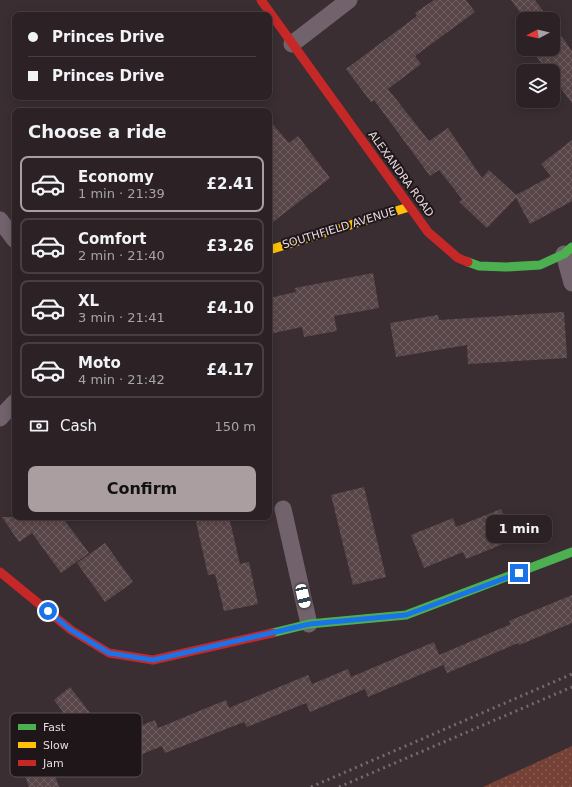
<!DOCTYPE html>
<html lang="en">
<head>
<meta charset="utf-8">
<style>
  :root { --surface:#2c2226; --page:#342a2e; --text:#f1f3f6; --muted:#a6a4a7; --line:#483f43; --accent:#aa9ea1 }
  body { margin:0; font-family:"DejaVu Sans",sans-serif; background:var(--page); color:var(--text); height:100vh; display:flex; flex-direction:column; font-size:15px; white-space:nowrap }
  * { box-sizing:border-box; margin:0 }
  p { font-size:13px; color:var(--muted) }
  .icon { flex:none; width:22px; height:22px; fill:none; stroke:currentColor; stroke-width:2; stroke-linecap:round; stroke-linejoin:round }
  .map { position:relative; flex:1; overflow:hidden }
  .panel { position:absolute; left:12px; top:108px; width:260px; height:412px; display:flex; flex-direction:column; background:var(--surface); border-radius:8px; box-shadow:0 2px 10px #0003,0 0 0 1px var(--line) }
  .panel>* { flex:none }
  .top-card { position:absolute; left:12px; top:12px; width:260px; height:88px; border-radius:8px; box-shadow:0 2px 10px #0003,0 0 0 1px var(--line); display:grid; align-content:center; height:88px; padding:0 16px; background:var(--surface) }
  .needle { width:26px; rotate:263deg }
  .tools { position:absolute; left:516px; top:12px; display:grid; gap:8px }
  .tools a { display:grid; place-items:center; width:44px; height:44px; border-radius:8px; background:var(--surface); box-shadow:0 2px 10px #0003,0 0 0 1px var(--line); font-size:20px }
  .end { position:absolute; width:18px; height:18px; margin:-9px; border:5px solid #1a73e8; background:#fff; box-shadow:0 0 0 2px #fff }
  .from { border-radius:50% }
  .bubble { position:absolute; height:28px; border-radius:8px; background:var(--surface); box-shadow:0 2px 10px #0003,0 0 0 1px var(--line); font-size:13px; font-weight:700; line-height:28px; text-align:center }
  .car { position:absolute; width:12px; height:24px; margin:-12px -6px; border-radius:5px; box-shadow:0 0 3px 1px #0007; background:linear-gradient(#fff 24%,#345 0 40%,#fff 0 76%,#345 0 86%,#fff 0) }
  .top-card b { display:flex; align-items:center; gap:14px; height:38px; font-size:15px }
  .top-card b+b { border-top:1px solid var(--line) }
  .top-card i { width:10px; height:10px; background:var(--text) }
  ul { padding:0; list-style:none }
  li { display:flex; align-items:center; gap:12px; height:56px; margin:0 8px 6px; padding:0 8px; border:2px solid var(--line); border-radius:8px }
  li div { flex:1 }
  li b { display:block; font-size:15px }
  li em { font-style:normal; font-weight:700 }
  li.active { border-color:var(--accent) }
  li>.icon { width:36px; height:36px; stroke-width:1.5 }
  h2 { padding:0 16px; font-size:18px; line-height:48px }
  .pay { display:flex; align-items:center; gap:10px; height:44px; padding:0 16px; font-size:15px }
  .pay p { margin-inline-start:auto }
  .cta { display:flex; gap:8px; margin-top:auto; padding:8px 16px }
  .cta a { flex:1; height:46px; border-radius:8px; background:var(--accent); color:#111; font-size:16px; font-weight:700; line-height:46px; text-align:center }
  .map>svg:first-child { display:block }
</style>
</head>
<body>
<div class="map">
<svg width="572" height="787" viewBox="0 0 572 787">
  <defs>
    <pattern id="grass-dots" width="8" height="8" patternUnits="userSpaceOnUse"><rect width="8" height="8" fill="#754035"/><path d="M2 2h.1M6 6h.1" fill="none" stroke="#895b52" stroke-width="1.8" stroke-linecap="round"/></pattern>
    <pattern id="building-cross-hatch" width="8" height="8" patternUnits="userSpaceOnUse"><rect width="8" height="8" fill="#584548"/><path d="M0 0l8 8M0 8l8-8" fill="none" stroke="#705f62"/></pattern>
  </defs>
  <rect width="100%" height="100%" fill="#3a2e32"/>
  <polygon fill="url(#grass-dots)" points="572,746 572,787 483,787"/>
  <g fill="url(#building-cross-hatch)">
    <polygon points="434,0 466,0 475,12 415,56 421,64 388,89 429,141 448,128 482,178 489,170 516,195 551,176 541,164 572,140 572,201 530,224 516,198 487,228 459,202 462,199 439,170 430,176 374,100 371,102 346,69 417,16 415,13"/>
    <polygon points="511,0 535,0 549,19 525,19"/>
    <polygon points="553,24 572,51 572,103 553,78 553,71 547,71 531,49 553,49"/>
    <polygon points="269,120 289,143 298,136 330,178 269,225"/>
    <polygon points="373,273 379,308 334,316 337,331 304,337 302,327 269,334 269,298 296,292 295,288"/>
    <polygon points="564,312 567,358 468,364 467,345 396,357 390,323 438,315 439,320"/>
    <polygon points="364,487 386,577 353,585 331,495"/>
    <polygon points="501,509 513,540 466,559 463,552 424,568 411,535 453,518 456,527"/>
    <polygon points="2,517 62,517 89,553 61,573 32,533 19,542"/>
    <polygon points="195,517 229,517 240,564 249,562 258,604 224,611 215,574 208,575"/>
    <polygon points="105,543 133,582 105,602 77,563"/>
    <polygon points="572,595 572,623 519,645 518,643 447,673 439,655 511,624 509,621"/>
    <polygon points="434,642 443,665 368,697 365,689 310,712 306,703 247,727 244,722 165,753 162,746 125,761 115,736 155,720 158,728 226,700 229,708 308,675 312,684 348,669 351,677"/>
    <polygon points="70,687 94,718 77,731 54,700"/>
    <polygon points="46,749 59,787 29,787 19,758"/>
  </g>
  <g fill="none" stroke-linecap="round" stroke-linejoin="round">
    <g stroke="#71626c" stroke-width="17">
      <polyline points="292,44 349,0"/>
      <polyline points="0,220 15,240"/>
      <polyline points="564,254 572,283"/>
      <polyline points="0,418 15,402"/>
      <polyline points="283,509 309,624"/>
    </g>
    <g stroke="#4caf50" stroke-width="9">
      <polyline points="468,262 479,266 506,267 540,265 564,254 572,247"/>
      <polyline points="272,633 309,624 406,615 572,552"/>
    </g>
    <polyline stroke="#ffc107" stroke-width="9" points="269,250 409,207"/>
    <g stroke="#c62828" stroke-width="9">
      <polyline points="261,0 428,232 458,258 468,262"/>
      <polyline points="0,572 71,630 109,653 153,660 272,633"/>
    </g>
    <g stroke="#766a6f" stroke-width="3" stroke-dasharray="2 4" stroke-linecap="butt">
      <polyline points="311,787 572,674"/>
      <polyline points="339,787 572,687"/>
    </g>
  </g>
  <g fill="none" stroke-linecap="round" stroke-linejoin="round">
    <polyline stroke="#1a73e8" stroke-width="5" points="48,611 71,630 109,653 153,660 310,624 406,615 519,573"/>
  </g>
  <g text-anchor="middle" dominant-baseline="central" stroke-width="4" stroke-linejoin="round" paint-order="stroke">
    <g font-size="11" fill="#e7dadd" stroke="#1f1619">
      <text transform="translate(401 174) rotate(54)">ALEXANDRA ROAD</text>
      <text transform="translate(339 228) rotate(-17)">SOUTHFIELD AVENUE</text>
    </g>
  </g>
  <rect x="10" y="713" width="132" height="64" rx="6" fill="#1f1619" stroke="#5b5154" stroke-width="1"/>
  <rect x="18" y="724" width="18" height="6" fill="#4caf50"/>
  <rect x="18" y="742" width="18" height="6" fill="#ffc107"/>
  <rect x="18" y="760" width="18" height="6" fill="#c62828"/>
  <g font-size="11" fill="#e7dadd">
    <text x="43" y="731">Fast</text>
    <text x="43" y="749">Slow</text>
    <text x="43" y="767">Jam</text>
  </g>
</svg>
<div class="tools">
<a><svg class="needle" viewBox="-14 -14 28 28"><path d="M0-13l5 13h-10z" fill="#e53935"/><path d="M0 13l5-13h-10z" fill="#a6a4a7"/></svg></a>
<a><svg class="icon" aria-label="layers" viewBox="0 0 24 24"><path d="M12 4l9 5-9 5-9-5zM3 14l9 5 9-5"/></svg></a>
</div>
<i class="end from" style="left:48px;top:611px"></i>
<i class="end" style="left:519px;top:573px"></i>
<div class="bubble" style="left:486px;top:515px;width:66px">1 min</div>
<i class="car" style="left:303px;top:596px;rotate:167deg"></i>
<div class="top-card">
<b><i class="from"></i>Princes Drive</b>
<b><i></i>Princes Drive</b>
</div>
<section class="panel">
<h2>Choose a ride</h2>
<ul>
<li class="active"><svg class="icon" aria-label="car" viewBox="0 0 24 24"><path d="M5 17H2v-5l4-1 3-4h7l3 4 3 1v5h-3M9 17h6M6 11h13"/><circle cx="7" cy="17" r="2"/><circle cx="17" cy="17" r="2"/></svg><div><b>Economy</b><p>1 min · 21:39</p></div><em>£2.41</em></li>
<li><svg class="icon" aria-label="car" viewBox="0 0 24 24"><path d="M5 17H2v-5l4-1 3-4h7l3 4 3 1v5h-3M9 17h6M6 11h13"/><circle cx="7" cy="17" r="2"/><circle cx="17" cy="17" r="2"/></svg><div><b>Comfort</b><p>2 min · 21:40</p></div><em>£3.26</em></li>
<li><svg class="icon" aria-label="car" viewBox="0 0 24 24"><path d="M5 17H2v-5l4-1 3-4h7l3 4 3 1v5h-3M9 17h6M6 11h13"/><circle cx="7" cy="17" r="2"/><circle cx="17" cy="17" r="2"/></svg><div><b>XL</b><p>3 min · 21:41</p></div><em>£4.10</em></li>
<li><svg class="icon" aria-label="car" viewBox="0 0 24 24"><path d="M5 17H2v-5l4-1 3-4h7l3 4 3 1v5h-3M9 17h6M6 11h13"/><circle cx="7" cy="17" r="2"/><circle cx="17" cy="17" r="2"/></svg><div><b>Moto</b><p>4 min · 21:42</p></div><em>£4.17</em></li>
</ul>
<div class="pay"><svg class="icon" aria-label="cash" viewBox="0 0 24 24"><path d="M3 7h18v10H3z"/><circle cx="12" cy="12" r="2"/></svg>Cash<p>150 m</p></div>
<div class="cta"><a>Confirm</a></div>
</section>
</div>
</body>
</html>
